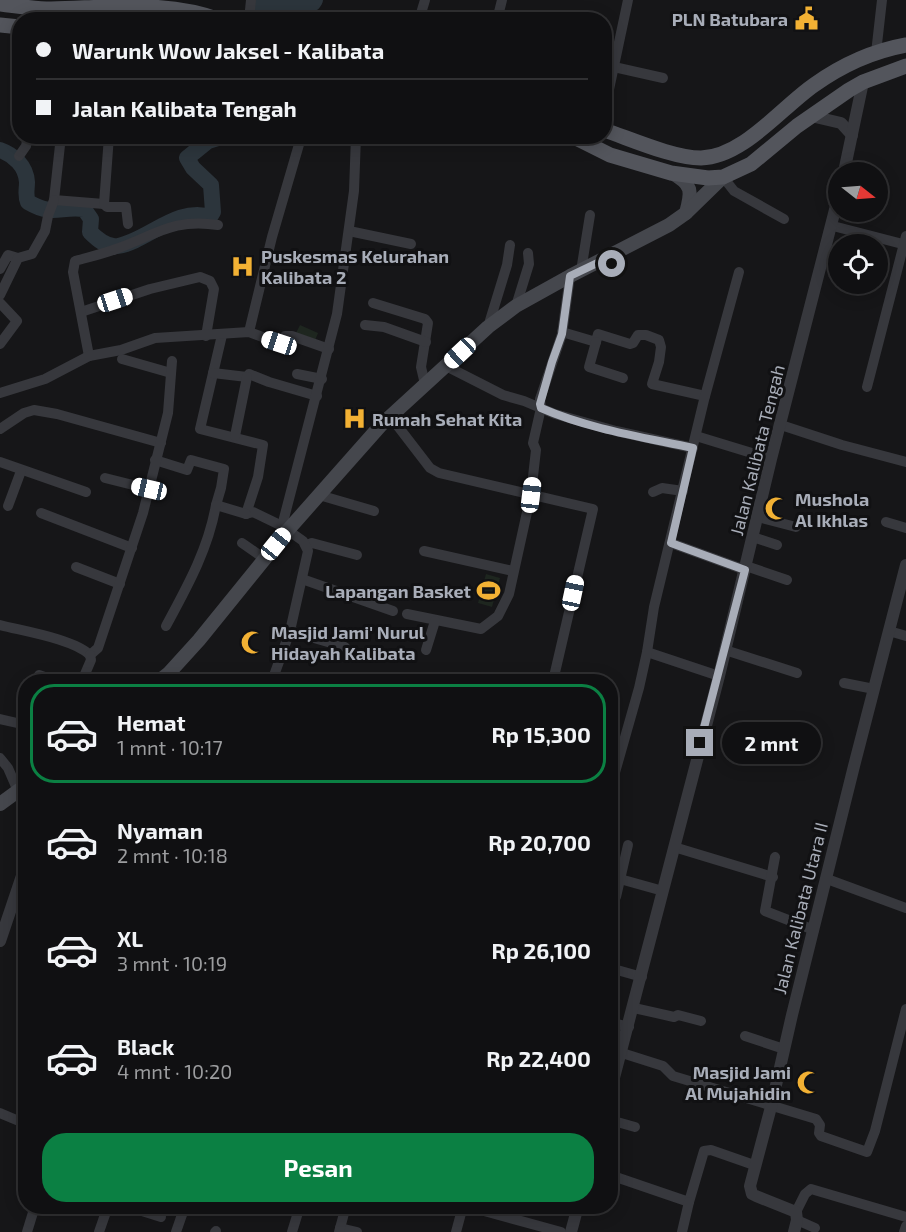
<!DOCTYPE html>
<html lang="id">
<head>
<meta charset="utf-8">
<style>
  :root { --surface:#101012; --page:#19191b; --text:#f1f3f6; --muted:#9c9d9f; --line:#303032; --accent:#0b8043 }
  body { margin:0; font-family:"Exo 2",sans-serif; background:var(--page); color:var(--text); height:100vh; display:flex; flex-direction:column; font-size:22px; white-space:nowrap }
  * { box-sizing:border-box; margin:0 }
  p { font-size:20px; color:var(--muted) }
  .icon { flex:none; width:33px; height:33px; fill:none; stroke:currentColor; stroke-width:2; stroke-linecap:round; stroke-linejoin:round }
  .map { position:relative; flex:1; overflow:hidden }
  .side { position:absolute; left:18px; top:674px; width:600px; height:540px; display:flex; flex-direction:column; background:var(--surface); border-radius:24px; box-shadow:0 3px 15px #0003,0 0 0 2px var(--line) }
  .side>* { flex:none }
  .hud { position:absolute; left:12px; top:12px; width:600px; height:132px; border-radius:24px; box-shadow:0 3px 15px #0003,0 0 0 2px var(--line); display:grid; align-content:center; height:132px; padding:0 24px; background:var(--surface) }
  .needle { width:39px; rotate:107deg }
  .fabs { position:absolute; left:828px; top:162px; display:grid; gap:12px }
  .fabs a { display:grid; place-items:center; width:60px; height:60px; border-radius:50%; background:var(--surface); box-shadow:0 3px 15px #0003,0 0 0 2px var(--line); font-size:30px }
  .end { position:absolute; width:27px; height:27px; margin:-14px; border:8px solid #a8adb8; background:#111; box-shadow:0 0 0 3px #111 }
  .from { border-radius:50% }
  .bubble { position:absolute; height:42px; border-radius:21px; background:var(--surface); box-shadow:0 3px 15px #0003,0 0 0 2px var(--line); font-size:20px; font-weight:700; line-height:42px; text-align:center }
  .car { position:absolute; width:18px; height:36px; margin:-18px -9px; border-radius:8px; box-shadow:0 0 4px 2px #0007; background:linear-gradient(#fff 24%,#345 0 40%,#fff 0 76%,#345 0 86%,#fff 0) }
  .hud b { display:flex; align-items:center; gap:21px; height:57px; font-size:22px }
  .hud b+b { border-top:2px solid var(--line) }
  .hud i { width:15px; height:15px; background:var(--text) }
  ul { padding:10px 0 0; list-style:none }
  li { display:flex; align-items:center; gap:18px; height:99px; margin:0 12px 9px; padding:0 12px; border:3px solid transparent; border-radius:24px }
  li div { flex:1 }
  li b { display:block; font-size:22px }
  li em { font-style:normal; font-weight:700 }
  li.current { border-color:var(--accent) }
  li>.icon { width:54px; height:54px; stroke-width:1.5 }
  .button { display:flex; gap:12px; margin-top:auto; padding:12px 24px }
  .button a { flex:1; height:69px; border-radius:24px; background:var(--accent); color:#fff; font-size:24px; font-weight:700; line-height:69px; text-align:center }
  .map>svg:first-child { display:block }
</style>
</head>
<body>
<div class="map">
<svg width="906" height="1232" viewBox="0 0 906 1232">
  <rect width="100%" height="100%" fill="#161618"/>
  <g fill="#1e261f">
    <polygon points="300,325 318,333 314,343 295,335"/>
    <polygon points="486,574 500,578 492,607 478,603"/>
  </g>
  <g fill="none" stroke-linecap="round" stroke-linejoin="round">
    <g stroke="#2c353c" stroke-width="16">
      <polyline points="260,20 260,7 270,4 313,3 315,0"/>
      <path d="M 0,150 C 14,155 26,166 27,182 C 27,190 25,195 28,202 C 54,217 59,206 84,209 L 91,219 L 90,232 C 97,239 107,248 118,246 C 147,241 178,206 210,217 L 213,212 L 211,185 L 193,168 L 187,158 L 208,141 L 224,136"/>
    </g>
    <g stroke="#37383d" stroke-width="10">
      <polyline points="249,20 251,0"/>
      <polyline points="419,20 425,0"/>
      <polyline points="497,20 502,0"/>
      <polyline points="876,53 882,0"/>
      <polyline points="614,67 663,78"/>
      <polyline points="604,113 628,0"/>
      <polyline points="61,136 54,200 104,204"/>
      <polyline points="109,136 104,204 107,207 126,207 128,224"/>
      <polyline points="19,156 26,146 28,136"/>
      <polyline points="723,177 734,191 784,219"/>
      <polyline points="833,226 906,245"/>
      <polyline points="349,231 411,244"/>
      <polyline points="0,269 8,255 18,258"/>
      <polyline points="581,271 590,215"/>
      <polyline points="0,295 18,258 32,254 45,231 48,216 54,200"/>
      <polyline points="0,303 17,321 0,344"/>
      <polyline points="373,303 425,319 428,323 421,367 425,384"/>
      <polyline points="516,306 529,264 528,253"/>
      <polyline points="81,312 150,289 200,277 210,281 214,289 206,336"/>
      <polyline points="365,325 384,327 426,342"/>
      <polyline points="488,327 507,265 510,245"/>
      <polyline points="249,332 272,237 300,141"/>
      <polyline points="562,332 596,342 598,334 630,344 633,343 638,335 646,335 659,340 661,347 659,362 652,384 705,396"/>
      <polyline points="222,335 200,429 263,445 258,477 246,514 253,512 282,526"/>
      <polyline points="596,342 589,367 623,378"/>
      <path d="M 89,356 L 73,272 L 75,261 C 89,257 103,254 116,249 C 156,235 173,218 218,225"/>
      <polyline points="122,359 171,373"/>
      <polyline points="446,366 503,395 524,401 555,414 616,431 693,448"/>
      <polyline points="213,373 247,377 249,374 269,382 317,396"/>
      <polyline points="297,374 322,379"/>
      <polyline points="867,387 906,236"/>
      <polyline points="0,393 45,379 89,356 121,350 155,338 249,332 279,343 282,343 285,336 292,336 329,349"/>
      <polyline points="390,416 430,468 439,473 593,509 553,681"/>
      <polyline points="781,425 842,445 906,462"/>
      <polyline points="0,429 24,413 34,410 57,414 161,443"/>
      <polyline points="235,436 247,377"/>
      <polyline points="696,436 771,459"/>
      <polyline points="155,460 187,470 191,460 224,469 221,488 216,505 246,514"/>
      <polyline points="0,462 86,492"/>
      <polyline points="105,478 149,489"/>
      <polyline points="653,492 662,488 683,491"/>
      <polyline points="319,495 374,511"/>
      <polyline points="8,506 21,471"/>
      <polyline points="41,513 132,548"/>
      <polyline points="758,517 796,527"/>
      <polyline points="886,522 906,528"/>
      <polyline points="753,537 777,545"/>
      <polyline points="242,543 265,559"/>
      <polyline points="671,543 745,570"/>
      <polyline points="307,545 312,543 357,555"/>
      <polyline points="424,551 513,571"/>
      <polyline points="746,566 787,580"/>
      <polyline points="76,567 120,584"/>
      <polyline points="302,579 393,611"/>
      <polyline points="407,614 481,629 498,616 509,594 531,494 536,450 533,443 541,408 540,399 562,334 570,276"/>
      <path d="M 0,625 C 23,631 74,639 90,655"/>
      <path d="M 166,626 C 187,587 208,550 216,505"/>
      <polyline points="290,631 345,647"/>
      <polyline points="889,631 906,636"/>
      <polyline points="426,650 435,621"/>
      <polyline points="725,650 797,673"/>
      <polyline points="647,652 719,676"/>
      <polyline points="90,655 98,648 143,513 168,413 172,361"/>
      <polyline points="39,675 56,681"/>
      <polyline points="82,681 91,660 90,655"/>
      <polyline points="272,681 290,631 308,551 303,541 282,526 337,314 354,191 356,136"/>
      <polyline points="844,683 874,689"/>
      <polyline points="0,719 26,725"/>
      <polyline points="0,758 8,768 18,791"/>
      <polyline points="610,790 639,688 647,652 654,607 704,400 739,272"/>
      <polyline points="674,847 773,877"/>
      <polyline points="775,857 765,911 814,930"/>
      <polyline points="620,879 663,891"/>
      <polyline points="827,879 906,908"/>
      <polyline points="616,897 628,845"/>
      <polyline points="610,968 642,977"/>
      <polyline points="634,1008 674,1017 678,1015 701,1021"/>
      <polyline points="610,1022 629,1027"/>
      <polyline points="745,1036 784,1049"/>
      <polyline points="622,1053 663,1066 673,1076 816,1119 820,1125 819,1133 821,1136 867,1152 875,1131 906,1009"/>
      <polyline points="0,1113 26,1124"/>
      <polyline points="610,1120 635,1127"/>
      <polyline points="610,1175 689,1202 704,1151 711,1150 754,1165"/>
      <polyline points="126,1206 161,1217"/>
      <polyline points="466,1206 561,1232"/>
      <polyline points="796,1212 805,1194 811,1189 906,1217"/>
      <polyline points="797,1220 815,1228"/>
      <polyline points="340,1228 357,1232"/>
      <polyline points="27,1232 35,1206"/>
      <polyline points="99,1232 108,1206"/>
      <polyline points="176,1232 185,1206"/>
      <polyline points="215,1232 216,1231"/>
      <polyline points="292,1232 300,1206"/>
      <polyline points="339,1232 346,1206"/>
      <polyline points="456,1232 463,1206"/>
      <polyline points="682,1232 689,1202"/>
      <polyline points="904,1232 906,1226"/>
    </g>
    <g stroke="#37383d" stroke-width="12">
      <polyline points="811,116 841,123 852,135"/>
      <polyline points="844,172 863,82"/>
      <polyline points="0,941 26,864"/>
      <polyline points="610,1093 719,676 771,459 838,198"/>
      <polyline points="571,1232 578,1206"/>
      <polyline points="794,1232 797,1220 796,1212 756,1196 752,1194 750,1186 771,1107 792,1015 854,766 906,565"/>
    </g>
    <g stroke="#45474d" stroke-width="14">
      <path d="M 672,173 C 693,185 692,191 686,213"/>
      <polyline points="159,681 169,673 199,640 288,530 381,425 488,327 516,306 570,276 669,225 686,213 723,177"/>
      <polyline points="0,804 26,785"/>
    </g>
    <g stroke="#53555c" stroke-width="15">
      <path d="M 0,4 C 17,6 34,9 51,9 C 107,8 166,0 220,20"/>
      <polyline points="0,25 20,27"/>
      <path d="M 604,130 C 631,139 673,158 701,158 C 743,157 781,108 814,85 C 842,65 873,51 906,45"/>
      <polyline points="572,136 610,155 671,173 708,178 723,177 751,164 797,126 849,90 863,82 906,66"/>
    </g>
  </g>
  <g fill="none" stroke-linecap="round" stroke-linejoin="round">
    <path stroke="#a8adb8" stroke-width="8" d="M 612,264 L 610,257 L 570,276 L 562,334 L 552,362 L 540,404 L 541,408 C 589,429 642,437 693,448 L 671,543 L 745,570 L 700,743"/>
  </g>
  <defs>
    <symbol id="civic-bare" viewBox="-9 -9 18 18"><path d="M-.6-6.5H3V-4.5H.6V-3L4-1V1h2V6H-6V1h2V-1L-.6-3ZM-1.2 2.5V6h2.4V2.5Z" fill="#f2b134" stroke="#111113" stroke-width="2.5" paint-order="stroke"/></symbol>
    <symbol id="hospital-bare" viewBox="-9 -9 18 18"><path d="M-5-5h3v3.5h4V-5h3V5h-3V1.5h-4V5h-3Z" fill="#f2b134" stroke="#111113" stroke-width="2.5" paint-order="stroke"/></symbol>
    <symbol id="mosque-bare" viewBox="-9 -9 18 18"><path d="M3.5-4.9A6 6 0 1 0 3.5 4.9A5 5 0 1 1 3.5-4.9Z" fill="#f2b134" stroke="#111113" stroke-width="2.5" paint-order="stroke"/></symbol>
    <symbol id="stadium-bare" viewBox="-9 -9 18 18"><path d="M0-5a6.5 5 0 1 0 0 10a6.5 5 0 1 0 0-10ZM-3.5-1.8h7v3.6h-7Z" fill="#f2b134" stroke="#111113" stroke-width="2.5" paint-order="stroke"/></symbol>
  </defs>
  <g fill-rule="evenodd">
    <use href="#civic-bare" x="790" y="2" width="33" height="33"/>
    <use href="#hospital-bare" x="226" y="250" width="33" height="33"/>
    <use href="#hospital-bare" x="338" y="402" width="33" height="33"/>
    <use href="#mosque-bare" x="760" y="492" width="33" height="33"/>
    <use href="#stadium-bare" x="472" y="574" width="33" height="33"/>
    <use href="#mosque-bare" x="236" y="626" width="33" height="33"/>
    <use href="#mosque-bare" x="792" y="1066" width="33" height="33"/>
  </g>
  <g text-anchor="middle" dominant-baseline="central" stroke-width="6" stroke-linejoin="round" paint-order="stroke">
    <g font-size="18" font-weight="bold" fill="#a8adb8" stroke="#111113" text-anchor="start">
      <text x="788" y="19" text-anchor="end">PLN Batubara</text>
      <text x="261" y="256">Puskesmas Kelurahan<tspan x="261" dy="21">Kalibata 2</tspan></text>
      <text x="372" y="419">Rumah Sehat Kita</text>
      <text x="795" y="499">Mushola<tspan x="795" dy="21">Al Ikhlas</tspan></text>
      <text x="471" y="591" text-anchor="end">Lapangan Basket</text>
      <text x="271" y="632">Masjid Jami' Nurul<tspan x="271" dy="21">Hidayah Kalibata</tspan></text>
      <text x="791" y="1072" text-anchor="end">Masjid Jami<tspan x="791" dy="21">Al Mujahidin</tspan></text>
    </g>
    <g font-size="18" fill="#a8adb8" stroke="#111113">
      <text transform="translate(757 450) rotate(-76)">Jalan Kalibata Tengah</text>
      <text transform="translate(800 908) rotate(-76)">Jalan Kalibata Utara II</text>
    </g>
  </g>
</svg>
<div class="fabs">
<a><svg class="needle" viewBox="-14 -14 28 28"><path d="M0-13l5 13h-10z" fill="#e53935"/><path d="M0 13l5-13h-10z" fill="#9c9d9f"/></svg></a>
<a><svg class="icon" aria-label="locate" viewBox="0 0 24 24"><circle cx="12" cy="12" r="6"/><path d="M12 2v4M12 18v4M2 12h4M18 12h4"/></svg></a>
</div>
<i class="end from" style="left:612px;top:264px"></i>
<i class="end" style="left:700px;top:743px"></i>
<div class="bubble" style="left:722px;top:722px;width:99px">2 mnt</div>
<i class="car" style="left:115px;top:300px;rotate:72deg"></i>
<i class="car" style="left:279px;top:343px;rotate:288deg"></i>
<i class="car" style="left:460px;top:353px;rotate:227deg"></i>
<i class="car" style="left:149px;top:489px;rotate:283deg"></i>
<i class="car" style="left:531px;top:495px;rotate:7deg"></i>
<i class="car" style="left:276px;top:544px;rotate:39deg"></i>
<i class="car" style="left:573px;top:593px;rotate:12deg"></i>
<div class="hud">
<b><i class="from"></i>Warunk Wow Jaksel - Kalibata</b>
<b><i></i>Jalan Kalibata Tengah</b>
</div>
<section class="side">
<ul>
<li class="current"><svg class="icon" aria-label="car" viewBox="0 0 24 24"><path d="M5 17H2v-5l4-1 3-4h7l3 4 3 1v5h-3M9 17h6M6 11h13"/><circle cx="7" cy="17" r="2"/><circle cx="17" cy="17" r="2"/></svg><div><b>Hemat</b><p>1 mnt · 10:17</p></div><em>Rp 15,300</em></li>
<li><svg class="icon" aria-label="car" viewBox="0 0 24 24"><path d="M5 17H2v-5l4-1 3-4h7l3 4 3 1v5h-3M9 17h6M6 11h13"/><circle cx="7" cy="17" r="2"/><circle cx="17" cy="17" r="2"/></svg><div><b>Nyaman</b><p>2 mnt · 10:18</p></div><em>Rp 20,700</em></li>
<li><svg class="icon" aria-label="car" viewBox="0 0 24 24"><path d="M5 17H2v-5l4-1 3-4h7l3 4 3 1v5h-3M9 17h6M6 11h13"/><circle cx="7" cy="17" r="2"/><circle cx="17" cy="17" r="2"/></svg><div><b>XL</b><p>3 mnt · 10:19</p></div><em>Rp 26,100</em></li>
<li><svg class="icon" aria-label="car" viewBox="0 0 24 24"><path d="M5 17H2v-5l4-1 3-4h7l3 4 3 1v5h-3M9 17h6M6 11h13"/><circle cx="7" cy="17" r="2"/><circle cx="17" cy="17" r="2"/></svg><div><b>Black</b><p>4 mnt · 10:20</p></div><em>Rp 22,400</em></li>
</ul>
<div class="button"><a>Pesan</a></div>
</section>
</div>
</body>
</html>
